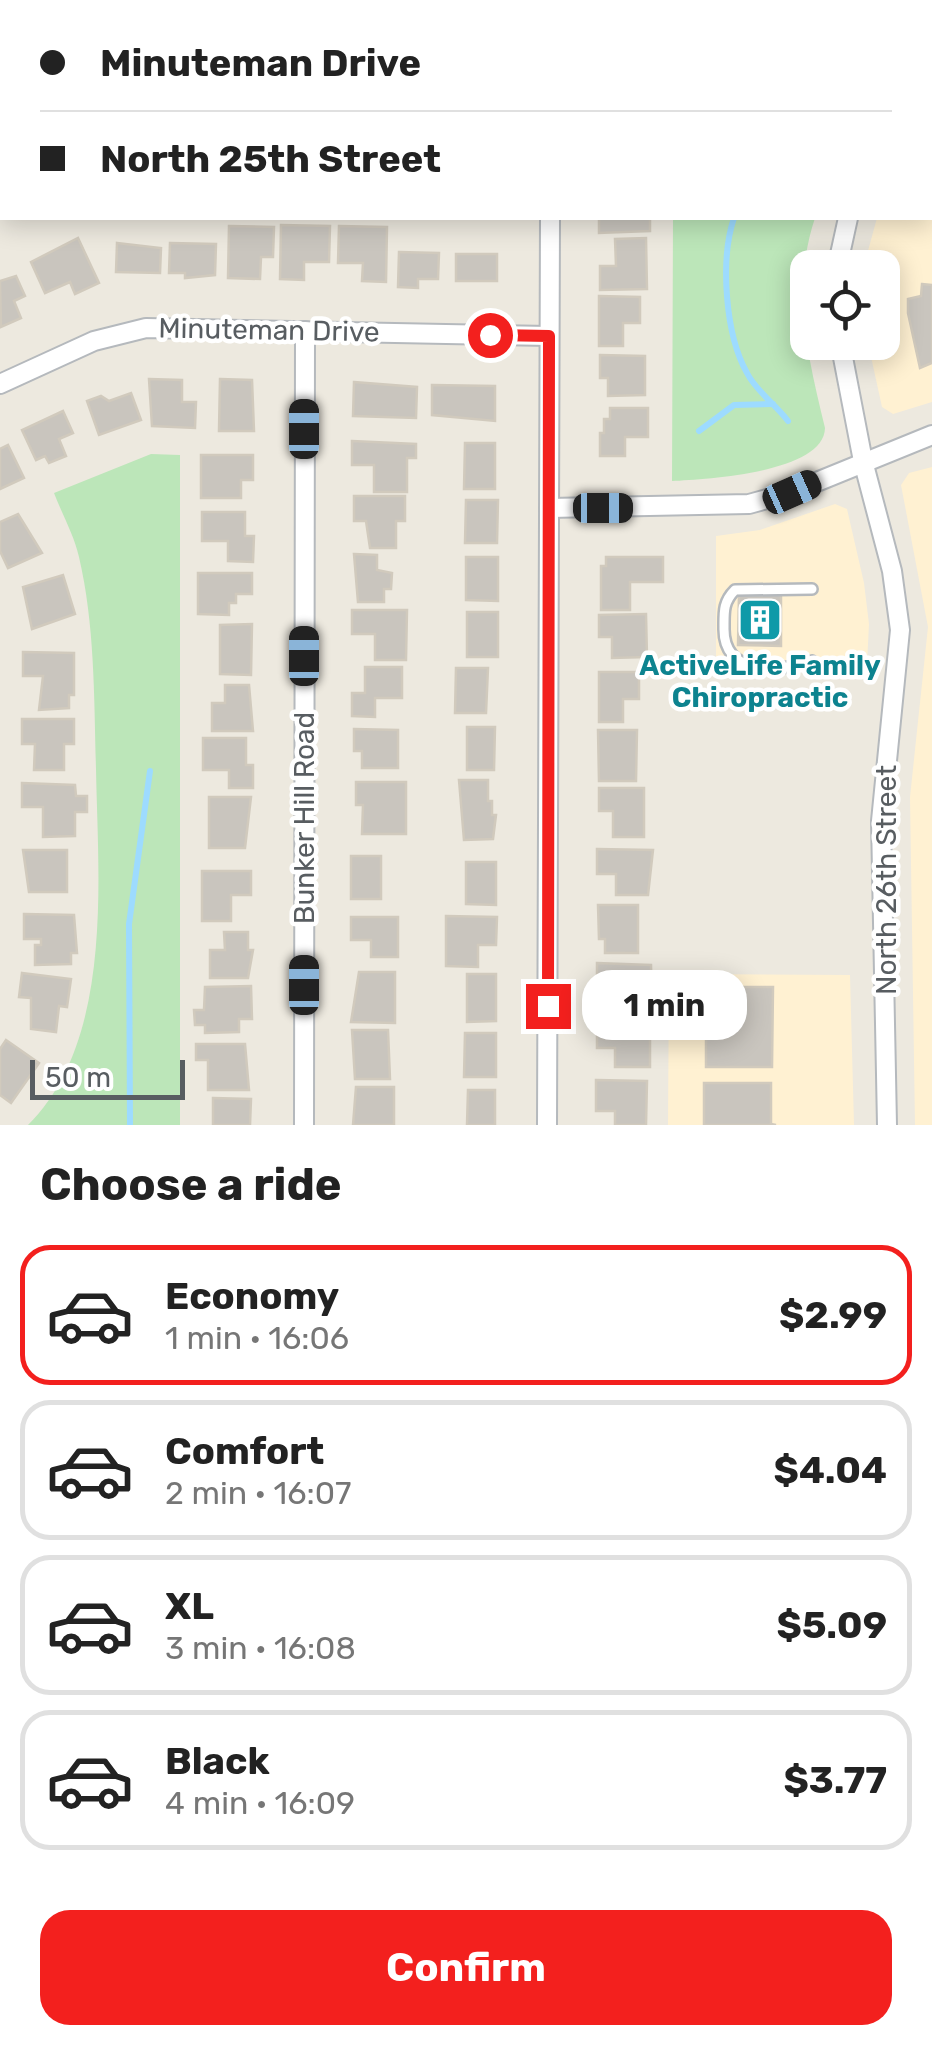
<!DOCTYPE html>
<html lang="en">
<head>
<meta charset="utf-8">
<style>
  :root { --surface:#fff; --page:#f2f2f2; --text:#222; --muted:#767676; --line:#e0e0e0; --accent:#f3201e }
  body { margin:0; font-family:Rubik,sans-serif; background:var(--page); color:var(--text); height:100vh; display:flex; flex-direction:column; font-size:38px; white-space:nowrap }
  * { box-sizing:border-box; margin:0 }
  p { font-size:32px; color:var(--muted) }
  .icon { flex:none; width:55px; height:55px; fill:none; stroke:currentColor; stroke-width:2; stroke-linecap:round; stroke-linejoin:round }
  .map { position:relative; height:1125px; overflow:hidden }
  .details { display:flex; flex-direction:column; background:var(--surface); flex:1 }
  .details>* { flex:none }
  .hud { position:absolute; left:0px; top:0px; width:932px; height:220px; box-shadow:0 5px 25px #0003; display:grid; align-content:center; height:220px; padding:0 40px; background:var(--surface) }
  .tools { position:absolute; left:790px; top:250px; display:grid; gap:20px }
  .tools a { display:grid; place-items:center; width:110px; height:110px; border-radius:20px; background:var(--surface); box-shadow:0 5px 25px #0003; font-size:50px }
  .scale { position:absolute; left:30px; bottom:25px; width:155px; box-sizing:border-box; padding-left:10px; border:5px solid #585d61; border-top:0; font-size:28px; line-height:35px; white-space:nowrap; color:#585d61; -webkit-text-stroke:8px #fff; paint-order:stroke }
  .end { position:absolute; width:45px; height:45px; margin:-22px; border:12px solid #f3201e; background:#fff; box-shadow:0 0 0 5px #fff }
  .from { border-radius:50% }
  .bubble { position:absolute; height:70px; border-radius:30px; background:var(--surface); box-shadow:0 5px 25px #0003; font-size:32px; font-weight:700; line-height:70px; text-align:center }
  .car { position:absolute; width:30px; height:60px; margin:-30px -15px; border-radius:12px; box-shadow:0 0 8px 2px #0007; background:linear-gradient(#222 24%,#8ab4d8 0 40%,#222 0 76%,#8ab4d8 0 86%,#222 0) }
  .hud b { display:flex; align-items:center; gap:35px; height:95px; font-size:38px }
  .hud b+b { border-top:2px solid var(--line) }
  .hud i { width:25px; height:25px; background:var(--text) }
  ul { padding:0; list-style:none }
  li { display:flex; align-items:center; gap:30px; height:140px; margin:0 20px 15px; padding:0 20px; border:5px solid var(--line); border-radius:30px }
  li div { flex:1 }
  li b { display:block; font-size:38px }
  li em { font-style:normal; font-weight:700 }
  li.on { border-color:var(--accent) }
  li>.icon { width:90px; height:90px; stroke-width:1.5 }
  h2 { padding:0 40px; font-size:45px; line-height:120px }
  .primary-button { display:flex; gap:20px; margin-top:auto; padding:20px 40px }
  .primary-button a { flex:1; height:115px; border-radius:30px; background:var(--accent); color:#fff; font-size:40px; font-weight:700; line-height:115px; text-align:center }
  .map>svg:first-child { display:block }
</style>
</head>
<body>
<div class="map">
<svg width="932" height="1125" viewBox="0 0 932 1125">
  <rect width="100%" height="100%" fill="#ede9df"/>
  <g fill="#fff1d2">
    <polygon points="932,38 932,402 893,414 882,407 868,343 882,342 882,268 865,268 866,258 877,218 930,218"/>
    <polygon points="932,467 932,1125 915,1125 910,797 928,627 901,485 909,473"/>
    <polygon points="835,504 847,509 864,583 869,624 867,664 716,661 716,536 760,530"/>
    <polygon points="669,974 850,975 854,1125 668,1125"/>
  </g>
  <g fill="#bce6b9">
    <path d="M 673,218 L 815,218 C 791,290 808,357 825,428 C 824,473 706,479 672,481 Z"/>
    <path d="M 151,454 L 180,455 L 180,1125 L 28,1125 C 114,1040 98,879 96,769 C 94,697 95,626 79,557 C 74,535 62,514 54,493 Z"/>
  </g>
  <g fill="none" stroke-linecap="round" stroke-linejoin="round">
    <g stroke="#9ddbff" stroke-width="6">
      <path d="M 734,218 C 720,259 725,334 747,373 C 756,391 775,404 788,421"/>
      <polyline points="699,431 734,405 773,404"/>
      <polyline points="130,1125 129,924 150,771"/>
    </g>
  </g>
  <g fill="#c9c5be" stroke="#d1cabd" stroke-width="2.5">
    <polygon points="599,218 650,218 650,231 599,233"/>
    <polygon points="281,225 330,226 329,262 304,262 304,280 280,279"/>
    <polygon points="229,226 274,227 273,257 261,257 260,279 228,278"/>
    <polygon points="339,226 387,227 386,282 362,281 363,263 338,263"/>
    <polygon points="78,238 99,283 75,294 70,282 45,293 31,262"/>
    <polygon points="646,238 647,289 600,290 600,266 616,266 615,239"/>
    <polygon points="117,243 161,248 160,273 116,272"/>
    <polygon points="170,243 216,244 215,275 185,278 185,273 169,273"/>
    <polygon points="399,252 439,253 438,279 418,279 418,288 398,287"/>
    <rect x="456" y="254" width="41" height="27"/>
    <polygon points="16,276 25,296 14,301 21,318 1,327 0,281"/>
    <polygon points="922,284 932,285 932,363 920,368 908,313 908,299 921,296"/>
    <polygon points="599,296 640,297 640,323 623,323 623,346 599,346"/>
    <polygon points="600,355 645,356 645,395 608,396 608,378 600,378"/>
    <polygon points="149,379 182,380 182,402 196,402 195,428 152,426"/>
    <polygon points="220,379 252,380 254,431 219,431"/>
    <polygon points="354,382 417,387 416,418 353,416"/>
    <polygon points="432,385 495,386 495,421 432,415"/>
    <polygon points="131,393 141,420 99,435 87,401 101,396 109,401"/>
    <polygon points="610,408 648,408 648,437 625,437 625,456 600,456 600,433 604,433 604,419 610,419"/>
    <polygon points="63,411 73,433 59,439 66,456 49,463 45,456 36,460 22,430"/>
    <polygon points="352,441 416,444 416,458 407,458 407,492 374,492 374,465 352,465"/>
    <polygon points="465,443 495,443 495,489 464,489"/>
    <polygon points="8,445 24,478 0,489 0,449"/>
    <polygon points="201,455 253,455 253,480 241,480 241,498 201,498"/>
    <polygon points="354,496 405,496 405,521 396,521 396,548 370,548 366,521 354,521"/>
    <polygon points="466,500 498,500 497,543 465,543"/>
    <polygon points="202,512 245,512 245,536 254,536 253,562 228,561 228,541 202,541"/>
    <polygon points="18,514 42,553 8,568 0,551 0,522"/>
    <polygon points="354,554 377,555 377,570 392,573 391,589 384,589 384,602 358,602"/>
    <polygon points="466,557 498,557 498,601 466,600"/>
    <polygon points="606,557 663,557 663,582 630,582 630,610 601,610 601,566 606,566"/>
    <polygon points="198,573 252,573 252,594 236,594 236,603 229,603 229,615 198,614"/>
    <polygon points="63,575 75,614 32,629 23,587"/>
    <polygon points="757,591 781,594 781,646 738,645 739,594"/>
    <polygon points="352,610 407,610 406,660 375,660 375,634 352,634"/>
    <rect x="467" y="612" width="31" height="45"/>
    <polygon points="646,614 647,657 612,658 612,637 599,637 599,615"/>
    <polygon points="252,624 251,675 220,674 220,625"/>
    <polygon points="23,652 74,653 74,695 69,695 69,708 39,710 43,676 23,676"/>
    <polygon points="365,667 402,667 402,698 375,698 375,717 352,716 352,693 365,693"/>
    <polygon points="456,668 488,668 486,713 455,713"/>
    <polygon points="599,672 639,672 639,699 623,699 623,722 599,722"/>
    <polygon points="225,685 249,685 253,731 212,731 212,703 225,703"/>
    <polygon points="22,719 74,719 74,744 64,744 64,770 34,770 35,744 22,744"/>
    <polygon points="467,727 495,727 494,770 467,770"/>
    <polygon points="354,729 398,730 398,768 362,768 362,751 354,751"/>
    <polygon points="598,730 637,730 636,781 599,781"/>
    <polygon points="203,738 246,738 246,765 253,765 253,788 229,788 229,770 203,770"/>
    <polygon points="459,780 488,780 488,801 492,801 492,815 496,815 493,839 464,840"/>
    <polygon points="356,782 406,782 406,834 362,834 363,805 356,805"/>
    <polygon points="22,783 75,785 76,796 87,796 87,812 75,812 75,836 43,837 43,807 22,807"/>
    <polygon points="599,788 644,788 644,837 613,837 613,811 599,811"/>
    <polygon points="209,797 251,797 245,848 209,848"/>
    <polygon points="597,849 653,850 648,895 616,895 616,874 597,874"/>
    <polygon points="23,850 67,850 67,892 29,892"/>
    <rect x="351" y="856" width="30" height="43"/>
    <polygon points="466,862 496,862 496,905 466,904"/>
    <polygon points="202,871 251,871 251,895 231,895 231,921 202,921"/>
    <polygon points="598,905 638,905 638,953 605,953 605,939 599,939"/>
    <polygon points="24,914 74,915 77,953 71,953 71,964 35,965 35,945 41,945 41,939 24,939"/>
    <polygon points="446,916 497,917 496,945 478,945 478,967 446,966"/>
    <polygon points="351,917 398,917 398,957 371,957 371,940 351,940"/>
    <polygon points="224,932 248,932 248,950 253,950 248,978 210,978 210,950 225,950"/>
    <polygon points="597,963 651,965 652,1007 613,1007 613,991 597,991"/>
    <polygon points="359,972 395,972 395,1023 351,1022"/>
    <polygon points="22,973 71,979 67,1007 59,1006 56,1032 31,1029 31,998 19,997"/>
    <polygon points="467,974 496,974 496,1021 467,1022"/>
    <polygon points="251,986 252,1019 239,1019 239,1032 205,1033 205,1025 195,1025 194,1010 204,1010 205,987"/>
    <polygon points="706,987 773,987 772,1067 706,1067"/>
    <polygon points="597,1023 650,1023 650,1067 615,1067 615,1048 597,1048"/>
    <polygon points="352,1030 388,1030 390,1079 355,1079"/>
    <polygon points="465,1033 496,1033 496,1077 464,1077"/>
    <polygon points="6,1040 39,1063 11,1103 0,1095 0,1049"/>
    <polygon points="196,1044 245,1044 249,1090 208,1090 208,1060 196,1060"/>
    <polygon points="596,1080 647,1081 646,1125 615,1125 615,1111 596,1111"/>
    <polygon points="704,1083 771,1083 771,1124 776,1125 704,1125"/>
    <polygon points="356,1087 394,1087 394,1125 353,1125"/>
    <polygon points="468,1090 495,1090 495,1125 467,1125"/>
    <polygon points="213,1098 251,1099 250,1125 213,1125"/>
  </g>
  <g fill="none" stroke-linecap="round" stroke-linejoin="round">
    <defs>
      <path id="service" d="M 812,661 C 778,673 723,676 724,628 C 724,612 723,602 735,590 L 812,589"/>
      <g id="minor">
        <polyline points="550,0 550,2"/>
        <polyline points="908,2 908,0"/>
        <polyline points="0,79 2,79"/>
        <polyline points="837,268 848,218"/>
        <polyline points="840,342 863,461 892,571 900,630 881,821 887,1125"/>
        <polyline points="0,384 94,341 146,328 549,336"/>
        <polyline points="549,508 749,504 792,492 932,435"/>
        <polyline points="304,1125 305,331"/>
        <polyline points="547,1125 550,218"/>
      </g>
    </defs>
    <use href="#service" stroke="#b5b9bd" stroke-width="14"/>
    <use href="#minor" stroke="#b5b9bd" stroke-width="22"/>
    <use href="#service" stroke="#fff" stroke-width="9"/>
    <use href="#minor" stroke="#fff" stroke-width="18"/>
  </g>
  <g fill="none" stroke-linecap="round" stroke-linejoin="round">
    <polyline stroke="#f3201e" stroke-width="12" points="490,335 549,336 548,1006"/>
  </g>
  <defs>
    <symbol id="building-square" viewBox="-11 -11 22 22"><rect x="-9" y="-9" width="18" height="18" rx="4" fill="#0f9aa8" stroke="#fff"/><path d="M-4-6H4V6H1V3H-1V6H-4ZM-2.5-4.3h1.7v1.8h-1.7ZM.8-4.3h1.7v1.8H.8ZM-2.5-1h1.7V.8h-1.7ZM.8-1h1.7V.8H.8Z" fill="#fff"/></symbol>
  </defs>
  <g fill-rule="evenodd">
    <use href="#building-square" x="735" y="595" width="50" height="50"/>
  </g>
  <g text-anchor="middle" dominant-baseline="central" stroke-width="9" stroke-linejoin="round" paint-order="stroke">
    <g font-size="28" fill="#585d61" stroke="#fff">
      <text transform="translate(269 330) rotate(1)">Minuteman Drive</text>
      <text transform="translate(304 818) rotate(-90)">Bunker Hill Road</text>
      <text transform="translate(886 880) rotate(-90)">North 26th Street</text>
    </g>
    <g font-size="28" font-weight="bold" fill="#0d838f" stroke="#fff">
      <text x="760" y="665">ActiveLife Family<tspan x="760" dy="32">Chiropractic</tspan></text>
    </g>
  </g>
</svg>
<div class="tools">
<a><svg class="icon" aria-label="locate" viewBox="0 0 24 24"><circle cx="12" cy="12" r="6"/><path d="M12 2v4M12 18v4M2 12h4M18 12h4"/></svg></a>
</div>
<div class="scale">50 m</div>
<i class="end from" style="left:490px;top:335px"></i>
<i class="end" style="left:548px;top:1006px"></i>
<div class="bubble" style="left:582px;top:970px;width:165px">1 min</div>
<i class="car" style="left:304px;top:429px;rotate:0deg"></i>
<i class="car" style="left:792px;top:492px;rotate:66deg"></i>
<i class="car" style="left:603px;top:508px;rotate:90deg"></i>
<i class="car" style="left:304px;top:656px;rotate:0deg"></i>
<i class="car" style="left:304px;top:985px;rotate:0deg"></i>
<div class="hud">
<b><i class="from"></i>Minuteman Drive</b>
<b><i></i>North 25th Street</b>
</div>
</div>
<section class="details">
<h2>Choose a ride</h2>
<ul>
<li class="on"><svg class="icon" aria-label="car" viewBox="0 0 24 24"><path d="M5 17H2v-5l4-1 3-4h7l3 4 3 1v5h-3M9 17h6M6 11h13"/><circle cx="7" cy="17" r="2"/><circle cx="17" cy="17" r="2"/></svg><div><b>Economy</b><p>1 min · 16:06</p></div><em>$2.99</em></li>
<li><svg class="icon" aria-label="car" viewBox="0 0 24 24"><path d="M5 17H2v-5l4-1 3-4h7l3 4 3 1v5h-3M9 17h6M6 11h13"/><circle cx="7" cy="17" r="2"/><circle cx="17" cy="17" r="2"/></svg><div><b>Comfort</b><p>2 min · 16:07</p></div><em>$4.04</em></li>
<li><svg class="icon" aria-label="car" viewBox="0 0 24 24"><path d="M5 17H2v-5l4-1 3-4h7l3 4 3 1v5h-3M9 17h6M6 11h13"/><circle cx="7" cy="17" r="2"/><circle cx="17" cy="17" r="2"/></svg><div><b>XL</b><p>3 min · 16:08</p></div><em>$5.09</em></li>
<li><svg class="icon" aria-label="car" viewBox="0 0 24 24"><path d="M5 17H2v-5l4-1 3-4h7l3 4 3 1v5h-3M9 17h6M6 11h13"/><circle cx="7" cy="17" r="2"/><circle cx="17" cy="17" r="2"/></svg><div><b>Black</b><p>4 min · 16:09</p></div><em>$3.77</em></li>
</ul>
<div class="primary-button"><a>Confirm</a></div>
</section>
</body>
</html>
